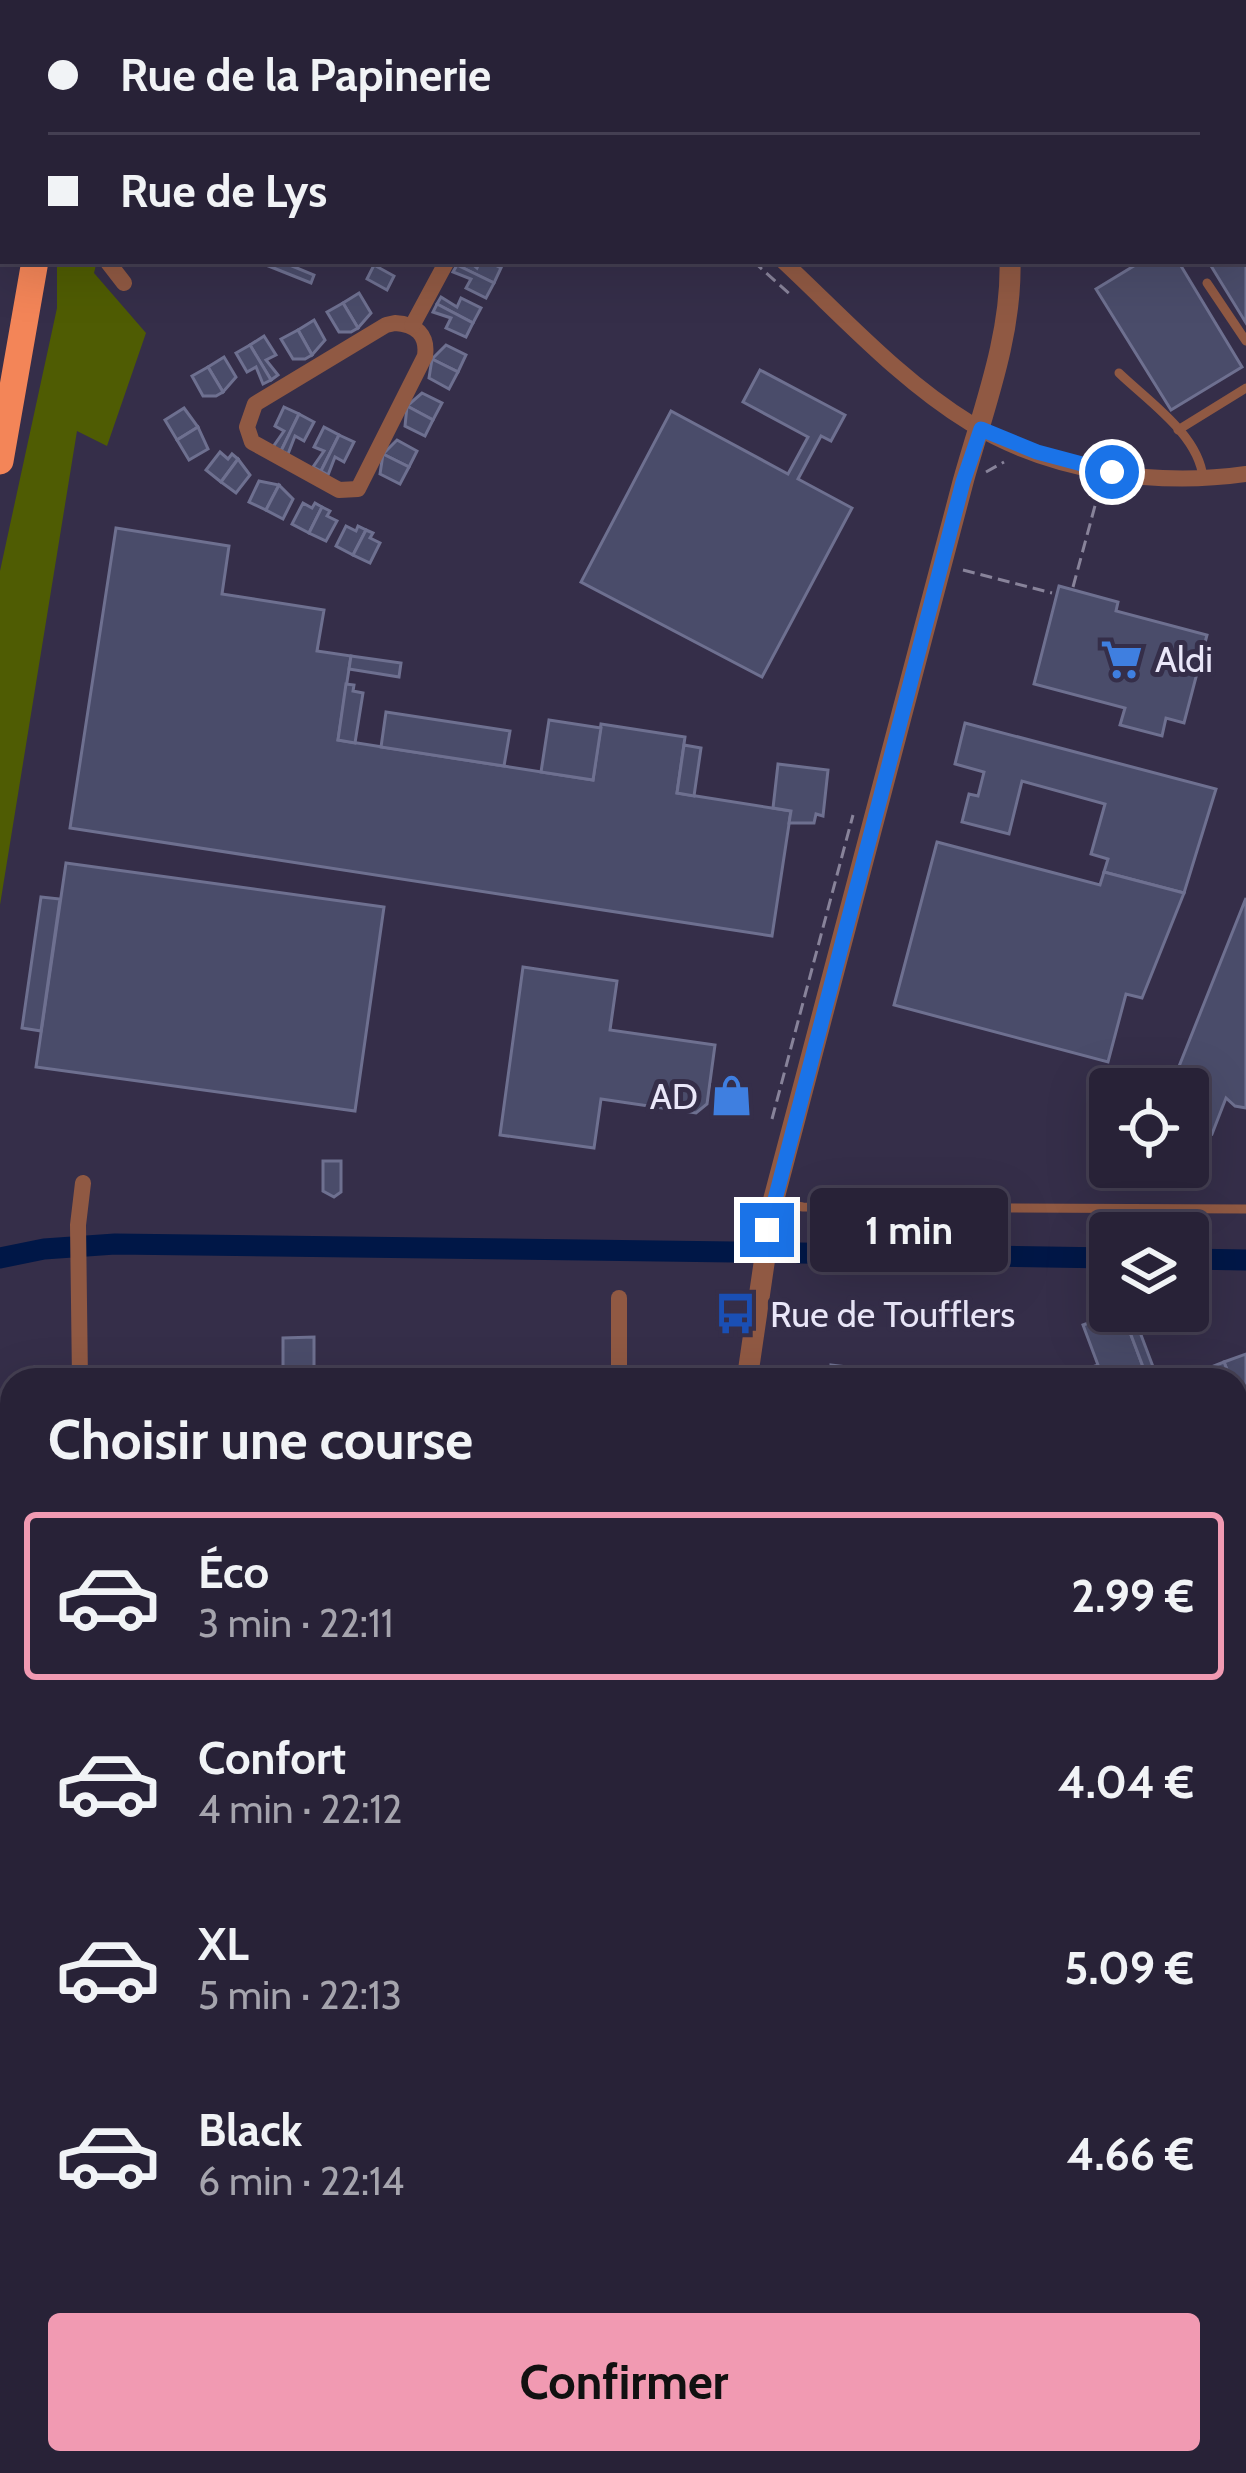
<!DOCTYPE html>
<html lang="fr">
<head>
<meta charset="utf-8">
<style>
  :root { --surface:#282237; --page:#342f42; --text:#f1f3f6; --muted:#a5a4ad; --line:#443f52; --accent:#f19ab2 }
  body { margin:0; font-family:Cabin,sans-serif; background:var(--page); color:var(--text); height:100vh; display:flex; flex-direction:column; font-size:45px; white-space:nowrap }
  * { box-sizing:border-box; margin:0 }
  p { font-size:39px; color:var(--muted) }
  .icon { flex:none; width:66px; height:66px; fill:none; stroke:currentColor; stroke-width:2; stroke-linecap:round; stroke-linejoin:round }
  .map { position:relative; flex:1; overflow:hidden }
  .details { position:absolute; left:0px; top:1368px; width:1248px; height:1107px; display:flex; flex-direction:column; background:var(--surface); border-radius:36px 36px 0 0; box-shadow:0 12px 48px #0002,0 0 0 3px var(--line) }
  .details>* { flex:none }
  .guide { position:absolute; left:0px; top:0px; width:1248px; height:264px; box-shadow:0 12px 48px #0002,0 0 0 3px var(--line); display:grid; align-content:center; height:264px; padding:0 48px; background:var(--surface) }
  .fabs { position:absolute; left:1089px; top:1068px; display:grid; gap:24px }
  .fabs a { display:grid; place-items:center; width:120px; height:120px; border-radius:12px; background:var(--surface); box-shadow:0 12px 48px #0002,0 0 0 3px var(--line); font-size:60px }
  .end { position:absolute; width:54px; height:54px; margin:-27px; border:15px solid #1a73e8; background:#fff; box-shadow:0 0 0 6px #fff }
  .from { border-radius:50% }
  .bubble { position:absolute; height:84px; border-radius:12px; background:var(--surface); box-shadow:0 12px 48px #0002,0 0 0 3px var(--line); font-size:39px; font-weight:700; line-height:84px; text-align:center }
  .guide b { display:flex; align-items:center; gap:42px; height:114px; font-size:45px }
  .guide b+b { border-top:3px solid var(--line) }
  .guide i { width:30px; height:30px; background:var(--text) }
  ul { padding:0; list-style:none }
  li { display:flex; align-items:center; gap:36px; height:168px; margin:0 24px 18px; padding:0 24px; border:6px solid transparent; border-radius:12px }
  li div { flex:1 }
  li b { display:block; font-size:45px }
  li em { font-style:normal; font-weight:700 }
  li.on { border-color:var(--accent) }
  li>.icon { width:108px; height:108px; stroke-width:1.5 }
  h2 { padding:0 48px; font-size:54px; line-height:144px }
  .primary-button { display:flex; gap:24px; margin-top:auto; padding:24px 48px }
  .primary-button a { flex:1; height:138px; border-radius:12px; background:var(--accent); color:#111; font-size:48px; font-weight:700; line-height:138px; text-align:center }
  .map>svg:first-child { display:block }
</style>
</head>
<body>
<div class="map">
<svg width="1246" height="2473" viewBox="0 0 1246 2473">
  <rect width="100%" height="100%" fill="#352e49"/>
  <g fill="#4f5c03">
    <polygon points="57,261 97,261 94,273 146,333 107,446 77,431 0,905 0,571 57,308"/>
    <polygon points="0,1969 12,1972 12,2153 0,2157"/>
  </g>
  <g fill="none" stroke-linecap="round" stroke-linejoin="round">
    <g stroke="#001747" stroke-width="21">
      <polyline points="799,1253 1110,1258"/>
      <polyline points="0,1258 44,1249 115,1244 734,1252"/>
      <polyline points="1188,1259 1246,1260"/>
    </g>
  </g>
  <g fill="#4a4c6a" stroke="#6e7090" stroke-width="3">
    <polygon points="1245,198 1246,197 1246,323 1208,261 1245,261"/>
    <polygon points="256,261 280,261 314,275 311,283"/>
    <polygon points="459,261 469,261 477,268 480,261 487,261 501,268 494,283 457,265"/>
    <polygon points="1142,261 1178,261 1242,367 1171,410 1096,289"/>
    <polygon points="374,265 394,276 387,290 367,279"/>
    <polygon points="457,265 494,283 486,298 466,288 471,279 453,272"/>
    <polygon points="359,293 371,313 358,328 343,303"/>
    <polygon points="441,297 457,307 461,298 481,308 473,323 437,304"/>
    <polygon points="343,303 358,328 351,332 339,332 327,312"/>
    <polygon points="437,304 473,323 466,337 446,328 451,318 433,312"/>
    <polygon points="314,320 325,340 312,355 298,330"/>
    <polygon points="298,330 312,355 305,359 293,359 281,339"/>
    <polygon points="264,336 276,355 266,360 278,375 271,380 250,345"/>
    <polygon points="250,345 271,380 263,384 256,367 247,372 236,353"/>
    <polygon points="446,345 466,355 458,372 432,359"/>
    <polygon points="224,357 236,377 223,392 208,367"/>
    <polygon points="432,359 458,372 449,389 429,378"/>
    <polygon points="208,367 223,392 216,396 203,396 192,376"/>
    <polygon points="760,370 845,415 831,441 821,436 798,479 852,508 762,677 581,582 671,411 788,474 808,437 743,402"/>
    <polygon points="422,393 442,403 433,420 407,406"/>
    <polygon points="407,406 433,420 425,436 405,426"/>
    <polygon points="284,407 299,414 281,451 273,447 284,431 275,426"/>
    <polygon points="184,408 198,427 177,440 165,420"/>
    <polygon points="299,414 314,422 304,441 295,436 288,454 281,451"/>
    <polygon points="198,427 208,449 189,460 177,440"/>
    <polygon points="324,427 339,435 321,471 313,467 324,451 314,447"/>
    <polygon points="339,435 354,442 344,462 335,457 328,475 321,471"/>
    <polygon points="397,440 417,451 409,467 383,454"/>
    <polygon points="220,452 228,459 232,454 238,459 221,482 206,470"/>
    <polygon points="383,454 409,467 400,484 380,474"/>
    <polygon points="238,459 250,475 236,493 221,482"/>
    <polygon points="259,481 279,485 266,510 249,502"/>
    <polygon points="279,485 293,499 283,519 266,510"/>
    <polygon points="303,503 312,508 315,503 322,507 309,533 292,524"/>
    <polygon points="322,507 330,511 327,516 337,521 326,541 309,533"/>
    <polygon points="346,526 356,531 358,526 366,530 353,555 336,546"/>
    <polygon points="116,528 229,546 222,594 324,610 317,651 351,656 338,740 593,780 601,724 685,737 677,793 791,811 772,936 70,828"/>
    <polygon points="366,530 373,533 370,538 380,543 370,563 353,555"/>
    <polygon points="1059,586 1118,602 1116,611 1207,635 1184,723 1166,718 1162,736 1120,725 1125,708 1034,684"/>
    <polygon points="351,656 401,663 399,677 349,669"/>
    <polygon points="346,684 354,685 353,691 363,693 355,743 338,740"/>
    <polygon points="386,712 510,731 504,766 381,747"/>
    <polygon points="549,720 601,728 593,780 541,772"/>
    <polygon points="965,723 1216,789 1184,893 1104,872 1108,859 1091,854 1105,804 1022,781 1009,834 962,822 969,794 978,796 984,772 955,764"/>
    <polygon points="684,745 701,748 694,796 677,793"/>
    <polygon points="778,764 828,770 823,816 816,814 814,823 789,823 791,811 773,808"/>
    <polygon points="937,842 1100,885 1104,872 1184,893 1142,998 1126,994 1108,1062 894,1005"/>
    <polygon points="66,863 384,907 355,1111 36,1067"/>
    <polygon points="41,897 60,899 41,1031 22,1028"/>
    <polygon points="1246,898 1246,1108 1235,1106 1226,1098 1212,1134 1188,1124 1188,1089 1170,1089"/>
    <polygon points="523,967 617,981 610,1030 715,1045 707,1104 696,1113 601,1099 594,1148 500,1135"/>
    <polygon points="323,1161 341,1161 341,1192 334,1197 323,1191"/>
    <polygon points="1122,1311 1148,1380 1056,1380 1098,1365 1083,1325"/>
    <polygon points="1122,1311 1132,1311 1158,1380 1148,1380"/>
    <polygon points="314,1337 314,1380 283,1380 283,1338"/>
    <polygon points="1246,1354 1246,1419 1236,1393 1236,1380 1231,1380 1224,1362"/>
    <polygon points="1224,1362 1231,1380 1184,1380 1183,1378"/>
    <polygon points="831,1365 938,1378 938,1380 831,1370"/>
    <polygon points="35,1367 71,1368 71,1380 35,1380"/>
    <polygon points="812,1367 831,1370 908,1380 812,1380"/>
    <polygon points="1236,1393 1246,1419 1243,1537 1236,1518"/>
    <polygon points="1246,1851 1246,1997 1236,2001 1236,1855"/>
    <polygon points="10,2235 12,2276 10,2279 0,2273 0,2251"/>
    <polygon points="0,2379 12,2388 12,2417 0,2416"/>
  </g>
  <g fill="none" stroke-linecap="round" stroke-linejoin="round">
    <g stroke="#88839a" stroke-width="3" stroke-dasharray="12 6" stroke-linecap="butt">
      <polyline points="753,261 792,296"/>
      <polyline points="986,472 1004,462"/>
      <polyline points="963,570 1052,593"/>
      <polyline points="1073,587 1099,491"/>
      <polyline points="772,1119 853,815"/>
      <polyline points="0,1981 12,1984"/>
      <polyline points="0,2084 12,2079"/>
      <polyline points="611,2473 617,2463"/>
    </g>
    <g stroke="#905943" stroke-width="9">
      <polyline points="1207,283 1246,341"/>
      <path d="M 1119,373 C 1148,401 1199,435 1203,478"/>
      <polyline points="1178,430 1246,388"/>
      <polyline points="773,1202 803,1207 1246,1209"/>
    </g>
    <g stroke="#905943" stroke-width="16">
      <polyline points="488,0 492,3"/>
      <polyline points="511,0 514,3"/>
      <polyline points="353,3 357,0"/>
      <polyline points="1245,101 1246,100"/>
      <polyline points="107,261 124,283"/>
      <path d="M 783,261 C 843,317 900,380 970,423 C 1050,472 1155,487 1246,474"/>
      <path d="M 395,323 C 416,324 428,335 425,356 L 358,489 L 339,490 L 252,442 L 247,427 L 255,404 L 386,325 Z"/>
      <polyline points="412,326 447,261"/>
      <polyline points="619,1298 619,1380"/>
      <polyline points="80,1380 78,1225 83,1183"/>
      <polyline points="1236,1605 1246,1601"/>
      <polyline points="0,2349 12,2356"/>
      <polyline points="219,2463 224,2473"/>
      <polyline points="443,2463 447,2473"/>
      <polyline points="971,2463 976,2473"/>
      <polyline points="151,2473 172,2463"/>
    </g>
    <g stroke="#905943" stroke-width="21">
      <polyline points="874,0 876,3"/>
      <polyline points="15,3 18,0"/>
      <polyline points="38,3 41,0"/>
      <polyline points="0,18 3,15"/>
      <polyline points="0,40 3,37"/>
      <path d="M 747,1380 L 773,1202 L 963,482 C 983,410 1012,336 1010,261"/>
      <polyline points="0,1931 12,1936"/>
      <polyline points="0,1955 12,1958"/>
      <polyline points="762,2463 767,2473"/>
    </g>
    <g stroke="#f38558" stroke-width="27">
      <polyline points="81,3 81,0"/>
      <polyline points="0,461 35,261"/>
    </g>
  </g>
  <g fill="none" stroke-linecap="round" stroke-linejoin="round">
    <polyline stroke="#1a73e8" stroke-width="15" points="767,1230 963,482 981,429 1037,452 1112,472"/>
  </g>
  <defs>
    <symbol id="supermarket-bare" viewBox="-9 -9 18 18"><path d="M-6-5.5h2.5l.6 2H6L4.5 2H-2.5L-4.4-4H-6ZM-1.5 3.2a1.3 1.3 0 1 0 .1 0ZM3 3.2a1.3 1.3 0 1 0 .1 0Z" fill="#3f7fe0" stroke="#352e49" stroke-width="2.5" paint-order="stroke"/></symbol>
    <symbol id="shop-bare" viewBox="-9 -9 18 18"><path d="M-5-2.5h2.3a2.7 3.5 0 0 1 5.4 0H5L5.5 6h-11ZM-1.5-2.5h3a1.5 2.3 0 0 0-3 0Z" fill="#3f7fe0" stroke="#352e49" stroke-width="2.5" paint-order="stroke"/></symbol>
    <symbol id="bus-bare" viewBox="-9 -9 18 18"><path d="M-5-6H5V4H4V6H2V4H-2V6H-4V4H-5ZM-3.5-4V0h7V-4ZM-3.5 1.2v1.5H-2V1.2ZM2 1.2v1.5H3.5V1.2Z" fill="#1a4fb4" stroke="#352e49" stroke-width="2.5" paint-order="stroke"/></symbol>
  </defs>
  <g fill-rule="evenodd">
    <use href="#supermarket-bare" x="1092" y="630" width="59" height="59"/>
    <use href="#shop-bare" x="702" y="1066" width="59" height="59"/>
    <use href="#bus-bare" x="706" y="1284" width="59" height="59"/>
  </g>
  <g text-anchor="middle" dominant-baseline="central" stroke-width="10" stroke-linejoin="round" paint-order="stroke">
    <g font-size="36" fill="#eae7f9" stroke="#352e49" text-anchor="start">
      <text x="1155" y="659">Aldi</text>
      <text x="698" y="1096" text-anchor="end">AD</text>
      <text x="770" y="1314">Rue de Toufflers</text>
    </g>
  </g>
</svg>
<div class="fabs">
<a><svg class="icon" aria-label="locate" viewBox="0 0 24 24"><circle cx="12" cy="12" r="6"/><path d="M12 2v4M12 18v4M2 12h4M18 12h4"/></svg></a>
<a><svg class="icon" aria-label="layers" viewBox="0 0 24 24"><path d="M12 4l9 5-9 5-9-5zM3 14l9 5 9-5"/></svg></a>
</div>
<i class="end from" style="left:1112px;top:472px"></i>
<i class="end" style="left:767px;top:1230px"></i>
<div class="bubble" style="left:810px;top:1188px;width:198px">1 min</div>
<div class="guide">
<b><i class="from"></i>Rue de la Papinerie</b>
<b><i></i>Rue de Lys</b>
</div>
<section class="details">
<h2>Choisir une course</h2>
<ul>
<li class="on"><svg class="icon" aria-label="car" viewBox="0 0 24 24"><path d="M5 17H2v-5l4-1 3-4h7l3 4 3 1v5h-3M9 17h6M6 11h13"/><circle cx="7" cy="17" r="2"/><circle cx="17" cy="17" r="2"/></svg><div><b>Éco</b><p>3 min · 22:11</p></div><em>2.99 €</em></li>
<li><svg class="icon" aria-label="car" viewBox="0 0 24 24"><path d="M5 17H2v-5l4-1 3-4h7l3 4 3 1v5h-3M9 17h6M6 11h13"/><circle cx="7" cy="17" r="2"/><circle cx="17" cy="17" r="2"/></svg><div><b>Confort</b><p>4 min · 22:12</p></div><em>4.04 €</em></li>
<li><svg class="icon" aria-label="car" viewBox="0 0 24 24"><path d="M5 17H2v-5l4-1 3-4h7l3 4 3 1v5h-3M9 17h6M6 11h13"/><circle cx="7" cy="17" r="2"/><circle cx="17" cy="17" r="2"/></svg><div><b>XL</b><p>5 min · 22:13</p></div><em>5.09 €</em></li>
<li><svg class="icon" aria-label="car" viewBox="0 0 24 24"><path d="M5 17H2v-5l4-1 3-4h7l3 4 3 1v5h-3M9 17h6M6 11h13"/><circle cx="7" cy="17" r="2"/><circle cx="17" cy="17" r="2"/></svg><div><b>Black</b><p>6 min · 22:14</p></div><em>4.66 €</em></li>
</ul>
<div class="primary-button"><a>Confirmer</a></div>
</section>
</div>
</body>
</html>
